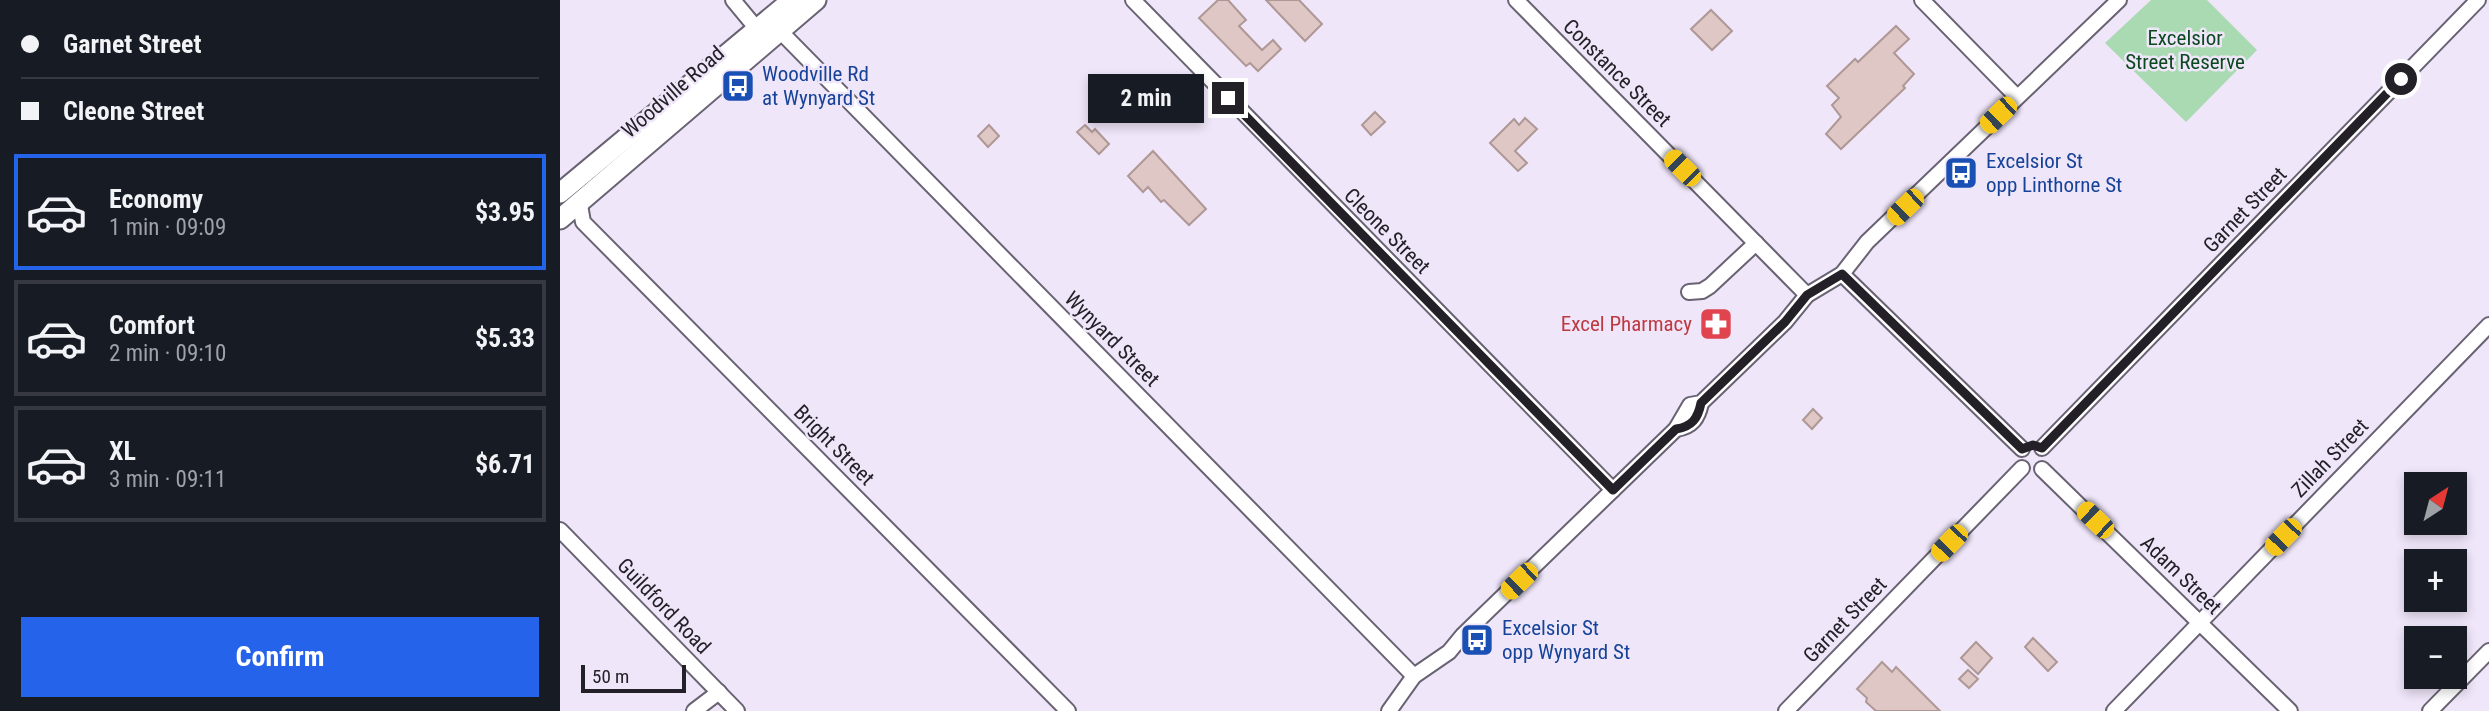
<!DOCTYPE html>
<html lang="en">
<head>
<meta charset="utf-8">
<style>
  :root { --surface:#171b24; --page:#20242c; --text:#f1f3f6; --muted:#9ea1a6; --line:#363941; --accent:#2563eb }
  body { margin:0; font-family:"Roboto Condensed",sans-serif; background:var(--page); color:var(--text); height:100vh; display:flex; flex-direction:column; font-size:26px; white-space:nowrap }
  * { box-sizing:border-box; margin:0 }
  p { font-size:23px; color:var(--muted) }
  .icon { flex:none; width:38px; height:38px; fill:none; stroke:currentColor; stroke-width:2; stroke-linecap:round; stroke-linejoin:round }
  .map { position:relative; flex:1; overflow:hidden }
  .drawer { display:flex; flex-direction:column; background:var(--surface); width:560px }
  .drawer>* { flex:none }
  .guide { display:grid; align-content:center; height:154px; padding:0 21px; background:var(--surface) }
  .needle { width:46px; rotate:36deg }
  .buttons { position:absolute; left:1844px; top:472px; display:grid; gap:14px }
  .buttons a { display:grid; place-items:center; width:63px; height:63px; border-radius:0px; background:var(--surface); box-shadow:0 4px 10px #0003; font-size:35px }
  .scale { position:absolute; left:21px; bottom:18px; width:105px; box-sizing:border-box; padding-left:7px; border:4px solid #232027; border-top:0; font-size:19px; line-height:24px; white-space:nowrap; color:#232027; -webkit-text-stroke:5px #efe6f9; paint-order:stroke }
  .end { position:absolute; width:32px; height:32px; margin:-16px; border:9px solid #232027; background:#fff; box-shadow:0 0 0 4px #fff }
  .from { border-radius:50% }
  .bubble { position:absolute; height:49px; border-radius:0px; background:var(--surface); box-shadow:0 4px 10px #0003; font-size:23px; font-weight:700; line-height:49px; text-align:center }
  .car { position:absolute; width:21px; height:42px; margin:-21px -10px; border-radius:9px; box-shadow:0 0 5px 2px #0007; background:linear-gradient(#f5c518 24%,#345 0 40%,#f5c518 0 76%,#345 0 86%,#f5c518 0) }
  .guide b { display:flex; align-items:center; gap:24px; height:66px; font-size:26px }
  .guide b+b { border-top:2px solid var(--line) }
  .guide i { width:18px; height:18px; background:var(--text) }
  ul { padding:0; list-style:none }
  li { display:flex; align-items:center; gap:21px; height:116px; margin:0 14px 10px; padding:0 7px; border:4px solid var(--line); border-radius:0px }
  li div { flex:1 }
  li b { display:block; font-size:26px }
  li em { font-style:normal; font-weight:700 }
  li.on { border-color:var(--accent) }
  li>.icon { width:63px; height:63px; stroke-width:1.5 }
  .button { display:flex; gap:14px; margin-top:auto; padding:14px 21px }
  .button a { flex:1; height:80px; border-radius:0px; background:var(--accent); color:#fff; font-size:28px; font-weight:700; line-height:80px; text-align:center }
  main { display:flex; flex:1; min-height:0 }
  .map>svg:first-child { display:block }
</style>
</head>
<body>
<main>
<section class="drawer">
<div class="guide">
<b><i class="from"></i>Garnet Street</b>
<b><i></i>Cleone Street</b>
</div>
<ul>
<li class="on"><svg class="icon" aria-label="car" viewBox="0 0 24 24"><path d="M5 17H2v-5l4-1 3-4h7l3 4 3 1v5h-3M9 17h6M6 11h13"/><circle cx="7" cy="17" r="2"/><circle cx="17" cy="17" r="2"/></svg><div><b>Economy</b><p>1 min · 09:09</p></div><em>$3.95</em></li>
<li><svg class="icon" aria-label="car" viewBox="0 0 24 24"><path d="M5 17H2v-5l4-1 3-4h7l3 4 3 1v5h-3M9 17h6M6 11h13"/><circle cx="7" cy="17" r="2"/><circle cx="17" cy="17" r="2"/></svg><div><b>Comfort</b><p>2 min · 09:10</p></div><em>$5.33</em></li>
<li><svg class="icon" aria-label="car" viewBox="0 0 24 24"><path d="M5 17H2v-5l4-1 3-4h7l3 4 3 1v5h-3M9 17h6M6 11h13"/><circle cx="7" cy="17" r="2"/><circle cx="17" cy="17" r="2"/></svg><div><b>XL</b><p>3 min · 09:11</p></div><em>$6.71</em></li>
</ul>
<div class="button"><a>Confirm</a></div>
</section>
<div class="map">
<svg width="1929" height="711" viewBox="0 0 1929 711">
  <rect width="100%" height="100%" fill="#efe6f9"/>
  <polygon fill="#a9dab1" points="1591,0 1647,0 1697,50 1626,122 1545,43"/>
  <g fill="#dfc7c5" stroke="#ae9795" stroke-width="2">
    <polygon points="658,0 668,0 686,20 679,26 702,50 713,40 721,49 698,71 690,63 686,66 639,18"/>
    <polygon points="706,0 739,0 762,24 745,41"/>
    <polygon points="1151,10 1172,31 1152,50 1131,29"/>
    <polygon points="1336,26 1349,39 1334,53 1354,74 1343,86 1345,88 1281,149 1266,134 1281,117 1272,105 1279,98 1267,86 1295,59 1298,62"/>
    <polygon points="815,112 825,122 811,135 802,125"/>
    <polygon points="965,118 977,129 955,151 967,163 958,171 930,143 954,119 959,125"/>
    <polygon points="429,125 439,136 428,147 418,136"/>
    <polygon points="525,125 532,132 535,129 549,144 539,154 517,132"/>
    <polygon points="593,151 646,209 629,225 604,200 601,202 588,187 583,192 568,176"/>
    <polygon points="1253,409 1262,418 1252,429 1243,420"/>
    <polygon points="1473,638 1497,662 1488,671 1465,647"/>
    <polygon points="1416,642 1432,658 1418,674 1401,658"/>
    <polygon points="1322,662 1332,672 1336,667 1380,711 1316,711 1306,702 1307,698 1297,689"/>
    <polygon points="1408,670 1418,679 1409,688 1399,679"/>
  </g>
  <g fill="none" stroke-linecap="round" stroke-linejoin="round">
    <defs>
      <g id="minor">
        <polyline points="173,0 197,29"/>
        <polyline points="573,0 1053,490"/>
        <polyline points="956,0 1247,295"/>
        <polyline points="1362,0 1457,97"/>
        <polyline points="219,30 854,676"/>
        <polyline points="20,205 23,222 508,711"/>
        <polyline points="1282,274 1462,449"/>
        <polyline points="1129,292 1142,291 1150,286 1196,243"/>
        <path d="M 1116,429 C 1132,427 1138,418 1141,403"/>
        <polyline points="1482,448 1918,0"/>
        <polyline points="1482,469 1730,711"/>
        <polyline points="0,530 177,711"/>
        <polyline points="134,711 159,692"/>
        <polyline points="829,711 854,676 889,652 903,635 1116,429 1130,405 1141,403 1225,322 1247,295 1282,274 1307,242 1559,0"/>
        <polyline points="1226,711 1462,468"/>
        <polyline points="1554,711 1929,325"/>
        <polyline points="1870,711 1929,651"/>
      </g>
      <g id="major">
        <polyline points="0,193 232,0"/>
        <polyline points="0,219 256,0"/>
      </g>
    </defs>
    <use href="#minor" stroke="#696272" stroke-width="18"/>
    <use href="#major" stroke="#696272" stroke-width="23"/>
    <use href="#minor" stroke="#fff" stroke-width="14"/>
    <use href="#major" stroke="#fff" stroke-width="19"/>
  </g>
  <g fill="none" stroke-linecap="round" stroke-linejoin="round">
    <path stroke="#232027" stroke-width="9" d="M 668,98 L 1053,490 L 1116,429 C 1132,427 1138,418 1141,403 L 1225,322 L 1247,295 L 1282,274 L 1462,449 L 1473,445 L 1482,448 L 1841,79"/>
  </g>
  <defs>
    <symbol id="bus-square" viewBox="-11 -11 22 22"><rect x="-9" y="-9" width="18" height="18" rx="4" fill="#1a4fb4" stroke="#efe6f9"/><path d="M-5-6H5V4H4V6H2V4H-2V6H-4V4H-5ZM-3.5-4V0h7V-4ZM-3.5 1.2v1.5H-2V1.2ZM2 1.2v1.5H3.5V1.2Z" fill="#fff"/></symbol>
    <symbol id="pharmacy-square" viewBox="-11 -11 22 22"><rect x="-9" y="-9" width="18" height="18" rx="4" fill="#e0444e" stroke="#efe6f9"/><path d="M-2-6h4v4h4v4h-4v4h-4v-4h-4v-4h4Z" fill="#fff"/></symbol>
  </defs>
  <g fill-rule="evenodd">
    <use href="#bus-square" x="159" y="67" width="38" height="38"/>
    <use href="#bus-square" x="1382" y="154" width="38" height="38"/>
    <use href="#pharmacy-square" x="1137" y="305" width="38" height="38"/>
    <use href="#bus-square" x="898" y="621" width="38" height="38"/>
  </g>
  <g text-anchor="middle" dominant-baseline="central" stroke-width="5" stroke-linejoin="round" paint-order="stroke">
    <g font-size="21" fill="#0b481f" stroke="#efe6f9">
      <text x="1625" y="38">Excelsior<tspan x="1625" dy="24">Street Reserve</tspan></text>
    </g>
    <g font-size="21" fill="#232027" stroke="#efe6f9">
      <text transform="translate(1057 73) rotate(45)">Constance Street</text>
      <text transform="translate(113 92) rotate(-41)">Woodville Road</text>
      <text transform="translate(1685 210) rotate(-46)">Garnet Street</text>
      <text transform="translate(827 231) rotate(45)">Cleone Street</text>
      <text transform="translate(552 339) rotate(45)">Wynyard Street</text>
      <text transform="translate(274 445) rotate(45)">Bright Street</text>
      <text transform="translate(1770 458) rotate(-46)">Zillah Street</text>
      <text transform="translate(1621 575) rotate(44)">Adam Street</text>
      <text transform="translate(104 606) rotate(46)">Guildford Road</text>
      <text transform="translate(1285 620) rotate(-46)">Garnet Street</text>
    </g>
    <g font-size="21" fill="#164399" stroke="#efe6f9" text-anchor="start">
      <text x="202" y="74">Woodville Rd<tspan x="202" dy="24">at Wynyard St</tspan></text>
      <text x="1426" y="161">Excelsior St<tspan x="1426" dy="24">opp Linthorne St</tspan></text>
      <text x="942" y="628">Excelsior St<tspan x="942" dy="24">opp Wynyard St</tspan></text>
    </g>
    <g font-size="21" fill="#be3a42" stroke="#efe6f9" text-anchor="end">
      <text x="1132" y="324">Excel Pharmacy</text>
    </g>
  </g>
</svg>
<div class="buttons">
<a><svg class="needle" viewBox="-14 -14 28 28"><path d="M0-13l5 13h-10z" fill="#e53935"/><path d="M0 13l5-13h-10z" fill="#9ea1a6"/></svg></a>
<a>+</a>
<a>−</a>
</div>
<div class="scale">50 m</div>
<i class="end from" style="left:1841px;top:79px"></i>
<i class="end" style="left:668px;top:98px"></i>
<div class="bubble" style="left:528px;top:74px;width:116px">2 min</div>
<i class="car" style="left:1438px;top:115px;rotate:226deg"></i>
<i class="car" style="left:1122px;top:168px;rotate:315deg"></i>
<i class="car" style="left:1345px;top:207px;rotate:226deg"></i>
<i class="car" style="left:1535px;top:520px;rotate:314deg"></i>
<i class="car" style="left:1723px;top:537px;rotate:224deg"></i>
<i class="car" style="left:1389px;top:543px;rotate:224deg"></i>
<i class="car" style="left:959px;top:581px;rotate:226deg"></i>
</div>
</main>
</body>
</html>
